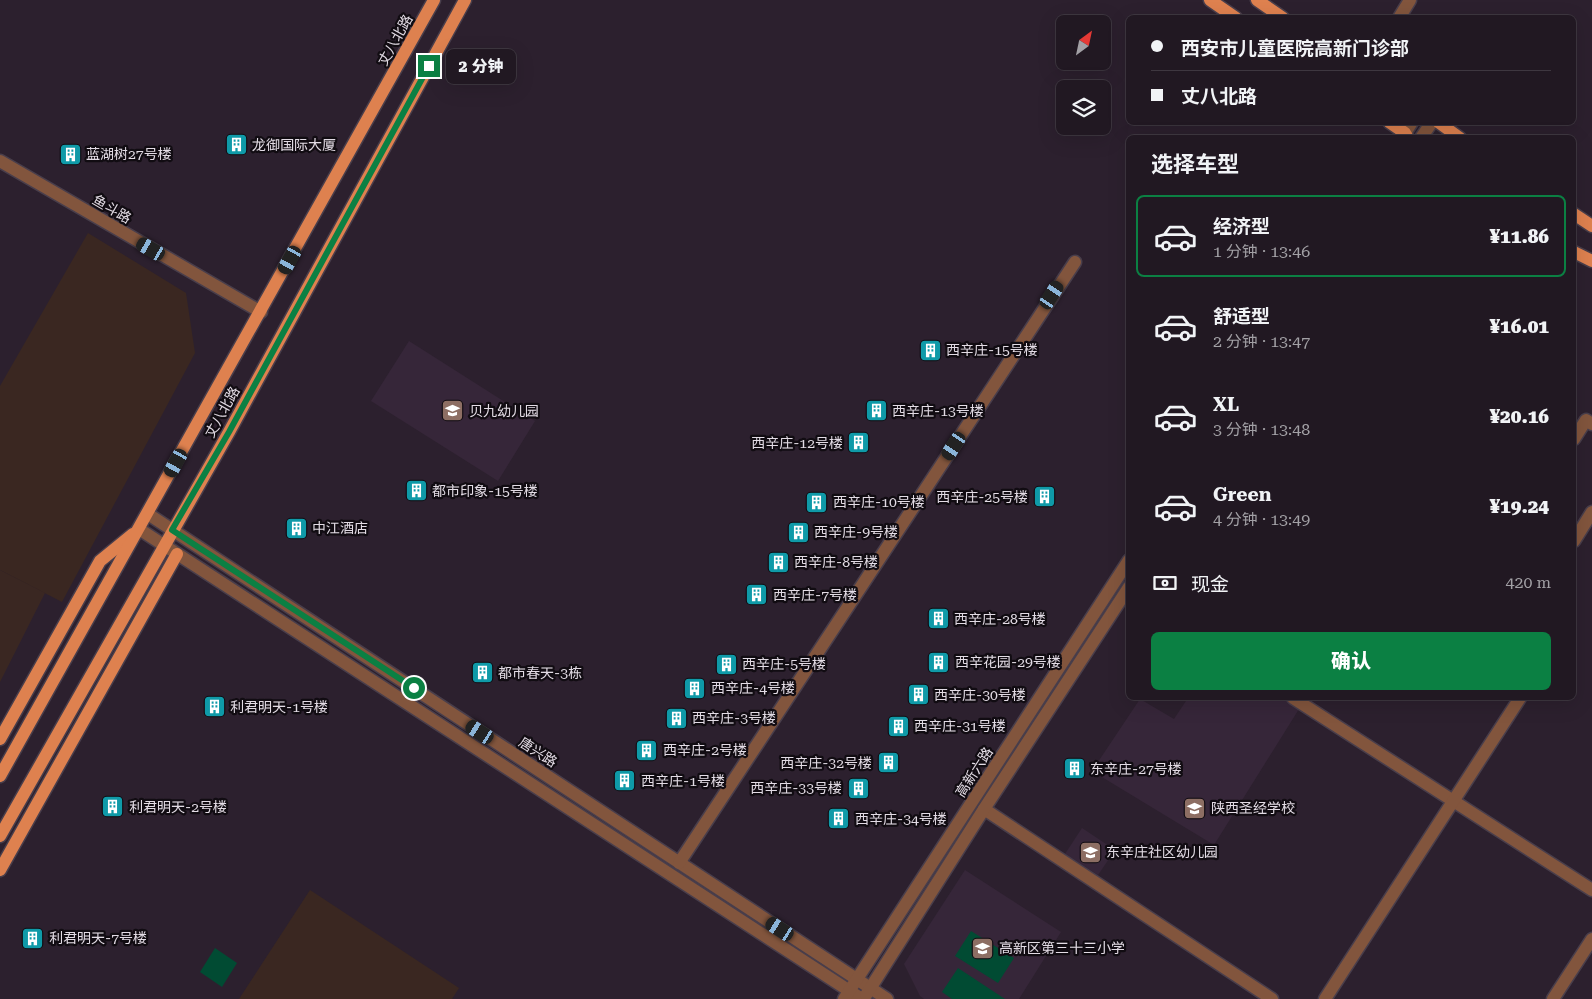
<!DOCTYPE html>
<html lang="zh">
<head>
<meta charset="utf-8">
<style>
  :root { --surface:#211822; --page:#2d252f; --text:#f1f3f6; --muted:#a2a0a5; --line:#3e3740; --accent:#0b8043 }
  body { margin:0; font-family:"Roboto Serif","Noto Sans SC",serif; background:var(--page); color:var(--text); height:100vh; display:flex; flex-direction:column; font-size:19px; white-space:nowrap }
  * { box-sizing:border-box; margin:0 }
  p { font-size:16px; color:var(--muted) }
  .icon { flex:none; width:28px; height:28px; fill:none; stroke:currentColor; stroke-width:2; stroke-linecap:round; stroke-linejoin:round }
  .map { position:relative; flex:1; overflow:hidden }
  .details { position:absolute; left:1126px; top:135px; width:450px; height:565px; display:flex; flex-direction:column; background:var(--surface); border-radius:8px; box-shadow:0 5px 20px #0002,0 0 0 1px var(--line) }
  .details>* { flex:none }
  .hud { position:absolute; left:1126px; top:15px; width:450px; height:110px; border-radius:8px; box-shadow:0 5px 20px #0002,0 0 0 1px var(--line); display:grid; align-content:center; height:110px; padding:0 25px; background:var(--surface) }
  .needle { width:32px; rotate:33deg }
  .controls { position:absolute; left:1056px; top:15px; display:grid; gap:10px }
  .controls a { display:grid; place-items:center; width:55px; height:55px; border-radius:8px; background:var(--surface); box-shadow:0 5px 20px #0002,0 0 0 1px var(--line); font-size:25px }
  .end { position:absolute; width:22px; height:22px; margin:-11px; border:6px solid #0b8043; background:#fff; box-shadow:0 0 0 2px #fff }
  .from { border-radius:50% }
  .bubble { position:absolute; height:35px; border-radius:8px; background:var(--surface); box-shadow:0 5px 20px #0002,0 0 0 1px var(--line); font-size:16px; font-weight:800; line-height:35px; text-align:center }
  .car { position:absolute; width:15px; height:30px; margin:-15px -8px; border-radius:6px; box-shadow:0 0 4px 1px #0007; background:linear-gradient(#222 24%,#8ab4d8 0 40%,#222 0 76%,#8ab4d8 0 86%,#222 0) }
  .hud b { display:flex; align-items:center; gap:18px; height:48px; font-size:19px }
  .hud b+b { border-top:1px solid var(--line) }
  .hud i { width:12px; height:12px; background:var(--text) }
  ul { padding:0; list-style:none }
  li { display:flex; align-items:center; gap:15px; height:82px; margin:0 10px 8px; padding:0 15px; border:2px solid transparent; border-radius:8px }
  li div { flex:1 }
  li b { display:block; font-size:19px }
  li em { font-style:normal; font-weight:800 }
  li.active { border-color:var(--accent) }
  li>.icon { width:45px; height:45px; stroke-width:1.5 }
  h2 { padding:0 25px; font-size:22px; line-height:60px }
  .pay { display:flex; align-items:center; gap:12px; height:55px; padding:0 25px; font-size:19px }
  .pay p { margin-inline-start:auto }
  .primary-button { display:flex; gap:10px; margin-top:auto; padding:10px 25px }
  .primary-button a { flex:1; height:58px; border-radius:8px; background:var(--accent); color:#fff; font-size:20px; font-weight:800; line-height:58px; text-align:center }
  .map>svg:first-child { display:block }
</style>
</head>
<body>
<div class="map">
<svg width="1592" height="999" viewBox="0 0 1592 999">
  <rect width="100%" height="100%" fill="#2c202e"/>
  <g fill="#3a2721">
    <polygon points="88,233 186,293 195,353 62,602 0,570 0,386"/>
    <polygon points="310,890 459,988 452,999 239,999"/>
  </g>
  <polygon fill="#3a2722" points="0,570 45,593 0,682"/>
  <g fill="#362639">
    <polygon points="409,341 535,421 498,481 371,401"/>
    <polygon points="1188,698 1281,698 1299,709 1214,845 1092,771 1140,699 1174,719"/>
    <polygon points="1082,828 1115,850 1098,875 1065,854"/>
    <polygon points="965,870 1061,932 1019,999 924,999 920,996 904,964"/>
  </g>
  <g fill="#014b33">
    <polygon points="971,931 1014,958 998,983 955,956"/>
    <polygon points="215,948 237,963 222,987 200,972"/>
    <polygon points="958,968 1005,999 952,999 942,992"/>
  </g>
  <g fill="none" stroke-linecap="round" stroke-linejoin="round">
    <defs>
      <g id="minor">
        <polyline points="1399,18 1410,0"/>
        <polyline points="1402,138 1412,122"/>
        <polyline points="1421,138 1432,122"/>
        <polyline points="0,161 261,312"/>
        <polyline points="1574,439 1586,420 1592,424"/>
        <polyline points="148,514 887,999"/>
        <polyline points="139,529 862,999"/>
        <polyline points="1574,541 1592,512"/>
        <polyline points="1293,698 1592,890"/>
        <polyline points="984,809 1272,999"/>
        <polyline points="679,863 1075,262"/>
        <polyline points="866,995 984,809 1129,587"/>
        <polyline points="844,999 1129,560"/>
        <polyline points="1325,999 1520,698"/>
        <polyline points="1553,999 1592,939"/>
      </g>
      <g id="major">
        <polyline points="1210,0 1236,18"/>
        <polyline points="1257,0 1283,18"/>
        <polyline points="1389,122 1405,133 1408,138"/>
        <polyline points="1438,122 1460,138"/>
        <polyline points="1574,214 1592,226"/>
        <polyline points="1574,252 1592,261"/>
        <polyline points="0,739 100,561 133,534"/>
        <polyline points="0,776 434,0"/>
        <polyline points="0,836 229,432 465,0"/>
        <polyline points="0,870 177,554"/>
      </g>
    </defs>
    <use href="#minor" stroke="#493e4b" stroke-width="15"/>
    <use href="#major" stroke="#493e4b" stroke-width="15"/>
    <use href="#minor" stroke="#82553d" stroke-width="12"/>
    <use href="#major" stroke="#de814f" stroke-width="12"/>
  </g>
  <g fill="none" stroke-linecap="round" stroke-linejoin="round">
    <polyline stroke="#0b8043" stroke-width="6" points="414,688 172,530 229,432 429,66"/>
  </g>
  <defs>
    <symbol id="building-square" viewBox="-11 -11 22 22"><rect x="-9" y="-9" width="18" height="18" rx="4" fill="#0f9aa8" stroke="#110c12"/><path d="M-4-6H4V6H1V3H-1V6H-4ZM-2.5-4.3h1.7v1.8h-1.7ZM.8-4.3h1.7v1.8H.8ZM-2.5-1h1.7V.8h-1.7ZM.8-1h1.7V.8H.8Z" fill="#fff"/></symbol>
    <symbol id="school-square" viewBox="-11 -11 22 22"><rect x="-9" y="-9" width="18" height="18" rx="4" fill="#8d6e63" stroke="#110c12"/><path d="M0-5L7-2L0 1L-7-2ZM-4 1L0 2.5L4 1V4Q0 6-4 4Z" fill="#fff"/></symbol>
    <symbol id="university-square" viewBox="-11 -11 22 22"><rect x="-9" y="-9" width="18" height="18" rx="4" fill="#8d6e63" stroke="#110c12"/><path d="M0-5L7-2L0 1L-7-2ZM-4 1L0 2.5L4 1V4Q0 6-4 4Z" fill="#fff"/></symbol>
  </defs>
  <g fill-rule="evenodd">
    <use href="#building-square" x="224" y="132" width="25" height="25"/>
    <use href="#building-square" x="58" y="142" width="25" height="25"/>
    <use href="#building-square" x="918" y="338" width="25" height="25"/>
    <use href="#school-square" x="440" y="398" width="25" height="25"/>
    <use href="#building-square" x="864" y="398" width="25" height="25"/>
    <use href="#building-square" x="846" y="430" width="25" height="25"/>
    <use href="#building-square" x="404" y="478" width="25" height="25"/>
    <use href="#building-square" x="1032" y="484" width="25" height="25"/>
    <use href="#building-square" x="804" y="490" width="25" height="25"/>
    <use href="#building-square" x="284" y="516" width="25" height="25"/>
    <use href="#building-square" x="786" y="520" width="25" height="25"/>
    <use href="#building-square" x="766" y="550" width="25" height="25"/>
    <use href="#building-square" x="744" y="582" width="25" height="25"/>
    <use href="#building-square" x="926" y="606" width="25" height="25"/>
    <use href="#building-square" x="926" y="650" width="25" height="25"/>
    <use href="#building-square" x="714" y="652" width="25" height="25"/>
    <use href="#building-square" x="470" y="660" width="25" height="25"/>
    <use href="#building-square" x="682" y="676" width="25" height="25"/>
    <use href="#building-square" x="906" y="682" width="25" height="25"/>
    <use href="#building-square" x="202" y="694" width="25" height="25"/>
    <use href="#building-square" x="664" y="706" width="25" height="25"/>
    <use href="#building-square" x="886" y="714" width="25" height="25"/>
    <use href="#building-square" x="634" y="738" width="25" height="25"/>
    <use href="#building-square" x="876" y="750" width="25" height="25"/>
    <use href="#building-square" x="1062" y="756" width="25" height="25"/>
    <use href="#building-square" x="612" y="768" width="25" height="25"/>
    <use href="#building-square" x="846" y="776" width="25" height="25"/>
    <use href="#building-square" x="100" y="794" width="25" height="25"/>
    <use href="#university-square" x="1182" y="796" width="25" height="25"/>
    <use href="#building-square" x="826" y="806" width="25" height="25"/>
    <use href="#school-square" x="1078" y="840" width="25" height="25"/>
    <use href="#building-square" x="20" y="926" width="25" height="25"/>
    <use href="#school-square" x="970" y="936" width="25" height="25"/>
  </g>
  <g text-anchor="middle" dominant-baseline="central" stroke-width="4.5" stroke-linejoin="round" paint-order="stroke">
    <g font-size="14" fill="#e3dce5" stroke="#110c12">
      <text transform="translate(395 40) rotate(-61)">丈八北路</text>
      <text transform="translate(112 209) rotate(30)">鱼斗路</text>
      <text transform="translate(222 412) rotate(-61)">丈八北路</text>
      <text transform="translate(538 752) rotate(33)">唐兴路</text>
      <text transform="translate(974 772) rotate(-57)">高新六路</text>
    </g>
    <g font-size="14" fill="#e3dce5" stroke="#110c12" text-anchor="start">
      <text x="252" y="145">龙御国际大厦</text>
      <text x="86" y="154">蓝湖树27号楼</text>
      <text x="946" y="350">西辛庄-15号楼</text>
      <text x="469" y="411">贝九幼儿园</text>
      <text x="892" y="411">西辛庄-13号楼</text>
      <text x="843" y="443" text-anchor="end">西辛庄-12号楼</text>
      <text x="432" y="491">都市印象-15号楼</text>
      <text x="1028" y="497" text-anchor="end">西辛庄-25号楼</text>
      <text x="833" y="502">西辛庄-10号楼</text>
      <text x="312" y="528">中江酒店</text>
      <text x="814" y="532">西辛庄-9号楼</text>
      <text x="794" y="562">西辛庄-8号楼</text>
      <text x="773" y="595">西辛庄-7号楼</text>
      <text x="954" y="619">西辛庄-28号楼</text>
      <text x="955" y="662">西辛花园-29号楼</text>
      <text x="742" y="664">西辛庄-5号楼</text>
      <text x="498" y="673">都市春天-3栋</text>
      <text x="711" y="688">西辛庄-4号楼</text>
      <text x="934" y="695">西辛庄-30号楼</text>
      <text x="230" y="707">利君明天-1号楼</text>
      <text x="692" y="718">西辛庄-3号楼</text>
      <text x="914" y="726">西辛庄-31号楼</text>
      <text x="663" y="750">西辛庄-2号楼</text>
      <text x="872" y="763" text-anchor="end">西辛庄-32号楼</text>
      <text x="1090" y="769">东辛庄-27号楼</text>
      <text x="641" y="781">西辛庄-1号楼</text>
      <text x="842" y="788" text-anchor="end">西辛庄-33号楼</text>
      <text x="129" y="807">利君明天-2号楼</text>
      <text x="1211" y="808">陕西圣经学校</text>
      <text x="855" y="819">西辛庄-34号楼</text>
      <text x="1106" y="852">东辛庄社区幼儿园</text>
      <text x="49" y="938">利君明天-7号楼</text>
      <text x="999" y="948">高新区第三十三小学</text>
    </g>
  </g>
</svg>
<div class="controls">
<a><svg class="needle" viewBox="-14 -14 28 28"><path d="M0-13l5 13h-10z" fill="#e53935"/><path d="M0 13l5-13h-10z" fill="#a2a0a5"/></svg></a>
<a><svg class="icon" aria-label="layers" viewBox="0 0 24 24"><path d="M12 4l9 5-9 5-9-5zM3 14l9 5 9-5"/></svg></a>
</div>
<i class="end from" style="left:414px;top:688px"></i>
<i class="end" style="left:429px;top:66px"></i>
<div class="bubble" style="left:446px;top:49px;width:70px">2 分钟</div>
<i class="car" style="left:151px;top:249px;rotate:300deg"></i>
<i class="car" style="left:290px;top:260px;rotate:209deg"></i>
<i class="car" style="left:1052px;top:295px;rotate:33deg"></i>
<i class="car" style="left:954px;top:446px;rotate:213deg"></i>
<i class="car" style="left:176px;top:463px;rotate:209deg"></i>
<i class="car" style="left:480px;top:732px;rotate:303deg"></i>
<i class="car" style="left:780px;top:929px;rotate:303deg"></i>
<div class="hud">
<b><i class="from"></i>西安市儿童医院高新门诊部</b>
<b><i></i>丈八北路</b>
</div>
<section class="details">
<h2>选择车型</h2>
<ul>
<li class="active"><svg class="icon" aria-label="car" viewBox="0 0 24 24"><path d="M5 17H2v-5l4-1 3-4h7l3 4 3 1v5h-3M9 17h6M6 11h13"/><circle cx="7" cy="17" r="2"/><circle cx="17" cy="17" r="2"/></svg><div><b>经济型</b><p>1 分钟 · 13:46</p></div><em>¥11.86</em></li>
<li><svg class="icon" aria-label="car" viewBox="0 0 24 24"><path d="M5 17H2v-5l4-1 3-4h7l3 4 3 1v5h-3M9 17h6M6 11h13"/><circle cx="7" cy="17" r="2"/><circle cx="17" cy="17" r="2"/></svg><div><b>舒适型</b><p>2 分钟 · 13:47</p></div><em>¥16.01</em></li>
<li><svg class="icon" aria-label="car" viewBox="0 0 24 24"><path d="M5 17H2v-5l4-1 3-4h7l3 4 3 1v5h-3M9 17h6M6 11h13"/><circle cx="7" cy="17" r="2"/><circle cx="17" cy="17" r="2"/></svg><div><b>XL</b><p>3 分钟 · 13:48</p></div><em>¥20.16</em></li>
<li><svg class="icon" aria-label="car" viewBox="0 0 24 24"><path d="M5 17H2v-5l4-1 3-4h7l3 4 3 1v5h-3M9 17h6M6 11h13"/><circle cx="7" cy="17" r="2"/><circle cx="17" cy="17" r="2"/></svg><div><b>Green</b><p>4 分钟 · 13:49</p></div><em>¥19.24</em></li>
</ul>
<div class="pay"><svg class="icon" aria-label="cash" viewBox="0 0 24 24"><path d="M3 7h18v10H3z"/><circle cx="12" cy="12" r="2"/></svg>现金<p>420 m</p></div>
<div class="primary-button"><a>确认</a></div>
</section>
</div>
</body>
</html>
